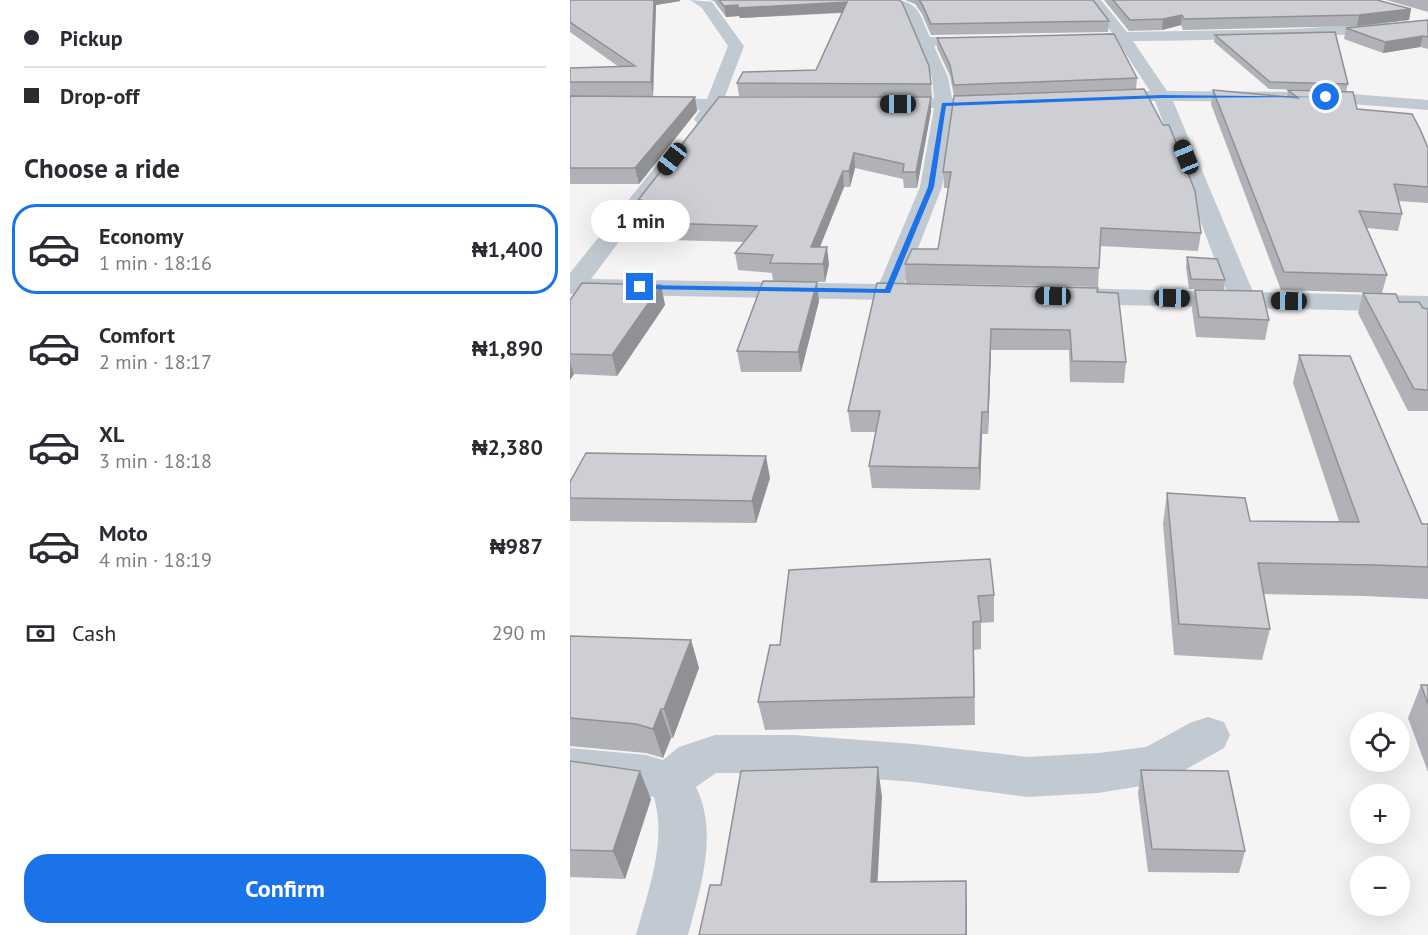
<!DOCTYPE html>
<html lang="en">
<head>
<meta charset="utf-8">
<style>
  :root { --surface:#fff; --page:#f2f2f3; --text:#2b2b33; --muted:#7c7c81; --line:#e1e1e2; --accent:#1a73e8 }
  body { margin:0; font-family:"PT Sans",sans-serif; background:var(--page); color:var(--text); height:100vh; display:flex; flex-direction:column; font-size:22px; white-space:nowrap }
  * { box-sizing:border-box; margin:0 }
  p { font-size:20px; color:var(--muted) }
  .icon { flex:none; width:33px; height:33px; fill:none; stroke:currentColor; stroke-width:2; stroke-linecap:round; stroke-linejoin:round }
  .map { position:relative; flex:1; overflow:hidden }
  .drawer { display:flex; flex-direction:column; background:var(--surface); width:570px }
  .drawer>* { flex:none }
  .guide { display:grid; align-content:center; height:132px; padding:0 24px; background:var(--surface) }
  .tools { position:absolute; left:780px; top:712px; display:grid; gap:12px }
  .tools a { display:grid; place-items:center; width:60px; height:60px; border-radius:50%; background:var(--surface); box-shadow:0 6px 24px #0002; font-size:30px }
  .end { position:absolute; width:27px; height:27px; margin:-14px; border:8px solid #1a73e8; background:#fff; box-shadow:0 0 0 3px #fff }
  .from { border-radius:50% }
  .bubble { position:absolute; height:42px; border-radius:21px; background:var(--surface); box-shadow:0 6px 24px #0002; font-size:20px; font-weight:700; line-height:42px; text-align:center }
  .car { position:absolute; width:18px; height:36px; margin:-18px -9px; border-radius:8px; box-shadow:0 0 4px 2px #0007; background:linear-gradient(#222 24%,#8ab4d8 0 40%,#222 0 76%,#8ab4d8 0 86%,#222 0) }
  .guide b { display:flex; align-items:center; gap:21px; height:57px; font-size:22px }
  .guide b+b { border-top:2px solid var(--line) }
  .guide i { width:15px; height:15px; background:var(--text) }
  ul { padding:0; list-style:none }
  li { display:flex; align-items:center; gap:18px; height:90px; margin:0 12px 9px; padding:0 12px; border:3px solid transparent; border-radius:24px }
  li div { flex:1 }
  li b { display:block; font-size:22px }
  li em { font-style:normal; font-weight:700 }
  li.current { border-color:var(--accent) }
  li>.icon { width:54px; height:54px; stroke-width:1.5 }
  h2 { padding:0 24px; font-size:27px; line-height:72px }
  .pay { display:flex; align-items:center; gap:15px; height:66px; padding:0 24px; font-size:22px }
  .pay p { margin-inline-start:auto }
  .action { display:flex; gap:12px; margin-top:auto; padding:12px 24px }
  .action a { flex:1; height:69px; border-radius:24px; background:var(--accent); color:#fff; font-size:24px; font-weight:700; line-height:69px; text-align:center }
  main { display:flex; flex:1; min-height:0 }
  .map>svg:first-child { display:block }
</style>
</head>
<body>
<main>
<section class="drawer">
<div class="guide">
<b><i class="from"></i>Pickup</b>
<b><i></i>Drop-off</b>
</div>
<h2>Choose a ride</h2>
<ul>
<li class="current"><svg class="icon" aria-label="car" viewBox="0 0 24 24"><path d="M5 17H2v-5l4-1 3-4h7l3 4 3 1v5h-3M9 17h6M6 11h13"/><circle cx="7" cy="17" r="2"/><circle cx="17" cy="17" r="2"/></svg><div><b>Economy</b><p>1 min · 18:16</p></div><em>₦1,400</em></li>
<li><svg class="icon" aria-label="car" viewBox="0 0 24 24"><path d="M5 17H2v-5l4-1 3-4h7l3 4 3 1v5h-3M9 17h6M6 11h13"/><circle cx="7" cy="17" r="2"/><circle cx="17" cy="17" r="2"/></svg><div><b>Comfort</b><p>2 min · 18:17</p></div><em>₦1,890</em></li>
<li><svg class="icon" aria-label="car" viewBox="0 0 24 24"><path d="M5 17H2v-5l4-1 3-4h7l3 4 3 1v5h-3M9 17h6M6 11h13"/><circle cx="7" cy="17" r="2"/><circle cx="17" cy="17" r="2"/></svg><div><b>XL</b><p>3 min · 18:18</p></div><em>₦2,380</em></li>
<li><svg class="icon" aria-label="car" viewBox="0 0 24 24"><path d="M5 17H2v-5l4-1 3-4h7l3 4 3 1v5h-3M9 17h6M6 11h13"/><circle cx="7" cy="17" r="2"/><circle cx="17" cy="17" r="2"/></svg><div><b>Moto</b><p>4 min · 18:19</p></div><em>₦987</em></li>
</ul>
<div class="pay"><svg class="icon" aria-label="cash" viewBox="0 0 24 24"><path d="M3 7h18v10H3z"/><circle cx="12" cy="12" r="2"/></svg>Cash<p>290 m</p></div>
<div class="action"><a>Confirm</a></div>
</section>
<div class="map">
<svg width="858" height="935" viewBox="0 0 858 935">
  <rect width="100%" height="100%" fill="#f5f3f3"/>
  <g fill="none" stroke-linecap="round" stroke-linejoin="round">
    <g fill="#c1cad2" fill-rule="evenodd">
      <polygon points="120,0 142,2 174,46 154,99 194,101 197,105 194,109 148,110 139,123 127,123 124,119 130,110 0,108 0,98 137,99 158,46 132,8"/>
      <path d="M 320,0 C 350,0 349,14 360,37 L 418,38 L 421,41 L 418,44 L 413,46 L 364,46 L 378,77 L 382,98 L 428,97 L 434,98 L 437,102 L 434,106 L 428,107 L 382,108 L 372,187 L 334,284 L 358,287 L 362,292 L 358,297 L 318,300 L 0,294 L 0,273 L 89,162 L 103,162 L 106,166 L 21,279 L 309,284 L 350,187 L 364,108 L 317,109 L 311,108 L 308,104 L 311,100 L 317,99 L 364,98 L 362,77 L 334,11 Z"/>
      <path d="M 517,0 L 531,0 L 557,32 L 724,29 L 858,20 L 858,28 C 760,38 662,40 563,41 L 597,91 L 756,92 L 858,100 L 858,110 L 756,102 L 603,101 L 683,292 L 858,296 L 858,312 L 503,304 L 494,301 L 490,296 L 494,291 L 503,288 L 657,292 L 585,101 L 533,103 L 527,102 L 524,98 L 527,94 L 533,93 L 580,91 L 548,42 L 500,42 L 493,38 L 500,34 L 542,33 Z"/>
      <path d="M 638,717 L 654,722 L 660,735 L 654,748 L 599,779 L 583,784 L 528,793 L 458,797 L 344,782 L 224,773 L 146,773 L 126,787 C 149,834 130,888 118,935 L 66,935 C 78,891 97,843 84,797 L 0,786 L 0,748 L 76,755 L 93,760 L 109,747 L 145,735 L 224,735 L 344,744 L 458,757 L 528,753 L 576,747 L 622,722 Z"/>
    </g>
  </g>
  <g fill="#b0b2b7">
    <polygon points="0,0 110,1 86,5 83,96 0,96 0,68 49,67 0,32"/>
    <polygon points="140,0 329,0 361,84 362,97 169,96 167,83 246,70 272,13 170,18 169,16 156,17 144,1"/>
    <polygon points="335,0 523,0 539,21 538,32 361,35 352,14 345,4"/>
    <polygon points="534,0 807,0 841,9 839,20 787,26 613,30 611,25 592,30 559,31"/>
    <polygon points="816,0 858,0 858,12"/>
    <polygon points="858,20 858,49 850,47 813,53 774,39 776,28"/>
    <polygon points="645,35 778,84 776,91 699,89 644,42"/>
    <polygon points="367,38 567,78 566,89 384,96 380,76 367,48"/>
    <polygon points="643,90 717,97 718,90 787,109 858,148 858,203 828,201 832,214 828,231 797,228 817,275 812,293 711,290 641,104"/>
    <polygon points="0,96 125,97 127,111 69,184 0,184"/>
    <polygon points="361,97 361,111 347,188 334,188 333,179 285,168 280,187 274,187 250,247 259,264 255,282 203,281 202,273 168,270 165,253 174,242 60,239 56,222 68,203 68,200"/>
    <polygon points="593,125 631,233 628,251 530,246 528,287 336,283 335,264 368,249 378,188 374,188 373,172"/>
    <polygon points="617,257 655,280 654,290 619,289 616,267"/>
    <polygon points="307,283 527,292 556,362 554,383 500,382 499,350 421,350 418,434 412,434 410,490 302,488 299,466 306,432 281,432 278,411"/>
    <polygon points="91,285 95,305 47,376 4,374 0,380 0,300"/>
    <polygon points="625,290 699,320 695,340 626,337 622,309"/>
    <polygon points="793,293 853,308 858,309 858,411 838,411 788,313"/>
    <polygon points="249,301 231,372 171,372 167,351"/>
    <polygon points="729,355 852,524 858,524 858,599 794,596 693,594 700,629 692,660 604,655 593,524 597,493 680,521 769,521 723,383"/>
    <polygon points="200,478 186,523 0,521 0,482"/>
    <polygon points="219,570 424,595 424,622 411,623 411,649 404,650 405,725 195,730 188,702 210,645"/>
    <polygon points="0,636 121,640 129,668 103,738 101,738 93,758 76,753 0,746"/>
    <polygon points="851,685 858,685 858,772 838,718"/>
    <polygon points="0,761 81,799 55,879 0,877"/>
    <polygon points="571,770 675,851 669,873 578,872 568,793"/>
  </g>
  <g fill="#909195">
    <polygon points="84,0 110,0 110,1 86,5 83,96 81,82"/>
    <polygon points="277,2 278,12 170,18 169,16 156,17 154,6"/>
    <polygon points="841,9 839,20 787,26 789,15"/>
    <polygon points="612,15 611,25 592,30 593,19"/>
    <polygon points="853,36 850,47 813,53 815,42"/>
    <polygon points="125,97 127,111 69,184 65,168"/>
    <polygon points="361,97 361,111 347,188 346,172"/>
    <polygon points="284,153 285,168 280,187 279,171"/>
    <polygon points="273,171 274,187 243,264 241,247"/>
    <polygon points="257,247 259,264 255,282 253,264"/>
    <polygon points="247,282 249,301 231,372 228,352"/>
    <polygon points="91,285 95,305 47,376 42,355"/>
    <polygon points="421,329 421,350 418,434 418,412"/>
    <polygon points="0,362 4,374 0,380"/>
    <polygon points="412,412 412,434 410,490 409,468"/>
    <polygon points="196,456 200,478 186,523 182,501"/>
    <polygon points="121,640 129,668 103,738 94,709"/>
    <polygon points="91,709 101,738 93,758 83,729"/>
    <polygon points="308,767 312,797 306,911 301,882"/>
    <polygon points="70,771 81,799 55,879 43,851"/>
    <polygon points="396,881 397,910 397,935 396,935"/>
  </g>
  <g fill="#cdcfd5" stroke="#909195" stroke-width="1.5">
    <polygon points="0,0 84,0 81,82 0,82 0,68 65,66 0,22"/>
    <polygon points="149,0 329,0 332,2 359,66 361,84 167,83 173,72 246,70 277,2 168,8 168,5 154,6"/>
    <polygon points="349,0 523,0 539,21 361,24 352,4"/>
    <polygon points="543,0 807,0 841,9 789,15 614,19 612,15 593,19 560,20"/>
    <polygon points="858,20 858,37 853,36 815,42 776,28"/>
    <polygon points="765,32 778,84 700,82 645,35"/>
    <polygon points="544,34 567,78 384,85 380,65 367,38"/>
    <polygon points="574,89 593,125 599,125 625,191 631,233 531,228 529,268 335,264 342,249 368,249 381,172 373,172 384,96"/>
    <polygon points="643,90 728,98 718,90 783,92 787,109 842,114 850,129 858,148 858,187 824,184 832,214 789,211 817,275 714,272"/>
    <polygon points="0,96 125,97 65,168 0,168"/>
    <polygon points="149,97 361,97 346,172 333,172 334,164 284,153 279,171 273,171 241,247 257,247 253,264 200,263 203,255 165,253 187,226 56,222 71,200 68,200"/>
    <polygon points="617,257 647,259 655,280 621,279"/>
    <polygon points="193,281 247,282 228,352 167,351"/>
    <polygon points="12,283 91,285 42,355 0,354 0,300"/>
    <polygon points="307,283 528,288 527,292 548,293 556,362 502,361 500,330 421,329 418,412 412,412 409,468 299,466 310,411 278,411"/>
    <polygon points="625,290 692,291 699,320 629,317"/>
    <polygon points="793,293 826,294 829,302 849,302 853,308 858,309 858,390 844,389"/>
    <polygon points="729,355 780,356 852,524 858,524 858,567 804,565 688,563 700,629 609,624 597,493 675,498 680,521 789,522"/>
    <polygon points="16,453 196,456 182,501 0,498 0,482"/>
    <polygon points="420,559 424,595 408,596 411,621 403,622 404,697 188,702 200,645 210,645 219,570"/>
    <polygon points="0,636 121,640 94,709 91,709 83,729 66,724 0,718"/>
    <polygon points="851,685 858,685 858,704"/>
    <polygon points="0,761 70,771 43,851 0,850"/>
    <polygon points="308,767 301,882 396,881 396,935 129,935 140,885 151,885 171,771"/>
    <polygon points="571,770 658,771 675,851 582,849"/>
  </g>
  <polygon fill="#1a73e8" points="592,95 759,97 592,98 376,106 364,187 320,293 70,289 67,287 70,285 315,289 358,187 372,103"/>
</svg>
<div class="tools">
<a><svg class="icon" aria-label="locate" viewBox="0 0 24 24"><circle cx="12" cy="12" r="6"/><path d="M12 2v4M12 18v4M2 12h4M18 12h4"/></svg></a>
<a>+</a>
<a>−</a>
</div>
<i class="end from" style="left:756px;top:97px"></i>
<i class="end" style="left:70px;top:287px"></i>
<div class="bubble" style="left:21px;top:200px;width:99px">1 min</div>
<i class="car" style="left:328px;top:104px;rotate:270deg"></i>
<i class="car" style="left:616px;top:157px;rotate:338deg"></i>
<i class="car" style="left:102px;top:159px;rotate:218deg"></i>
<i class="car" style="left:483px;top:296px;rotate:271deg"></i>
<i class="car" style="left:602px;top:298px;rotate:91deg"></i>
<i class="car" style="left:719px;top:301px;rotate:271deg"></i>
</div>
</main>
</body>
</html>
